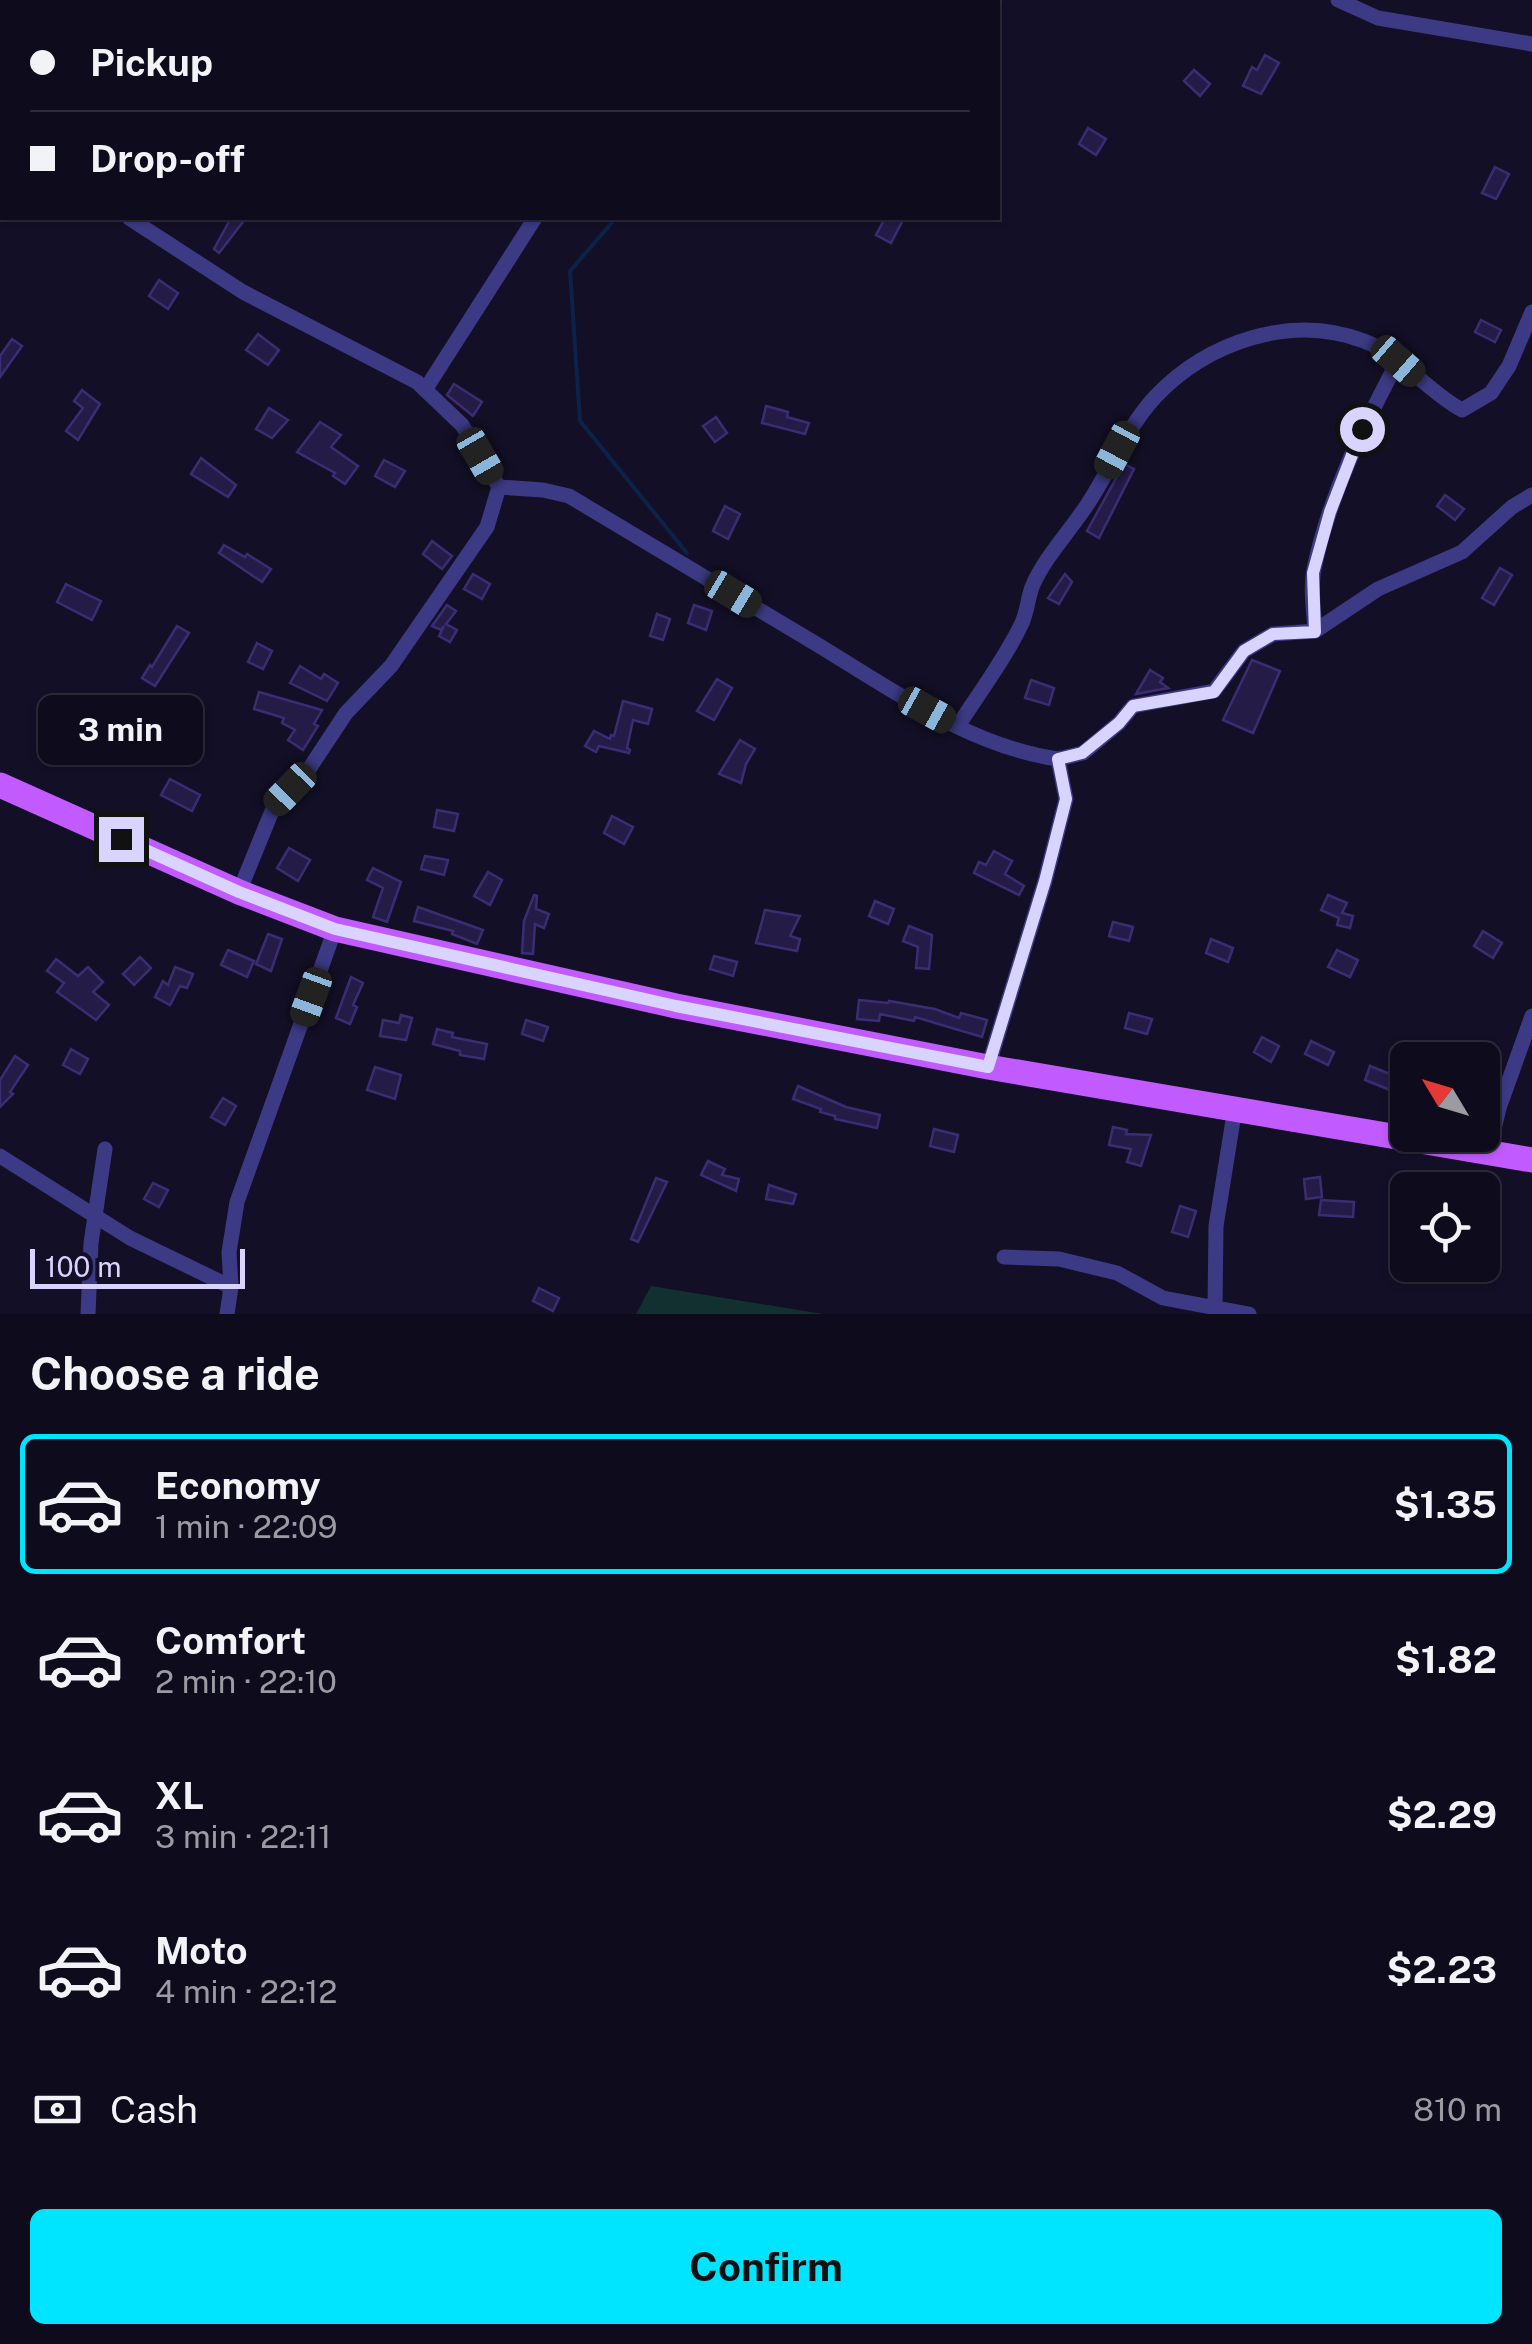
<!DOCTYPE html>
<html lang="en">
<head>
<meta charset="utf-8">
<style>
  :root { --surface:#0e0b1c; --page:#1c1929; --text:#f1f3f6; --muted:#9b9ba3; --line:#2e2b3b; --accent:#00e5ff }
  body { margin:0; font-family:"Public Sans",sans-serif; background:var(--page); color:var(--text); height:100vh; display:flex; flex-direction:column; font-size:38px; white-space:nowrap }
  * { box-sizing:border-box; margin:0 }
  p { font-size:32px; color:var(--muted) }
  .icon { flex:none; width:55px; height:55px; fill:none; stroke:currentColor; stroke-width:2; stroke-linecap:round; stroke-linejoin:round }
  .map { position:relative; height:1314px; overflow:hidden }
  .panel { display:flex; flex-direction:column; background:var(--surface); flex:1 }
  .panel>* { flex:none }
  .banner { position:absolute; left:0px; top:0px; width:1000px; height:220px; box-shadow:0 2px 8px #0004,0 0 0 2px var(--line); display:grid; align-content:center; height:220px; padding:0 30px; background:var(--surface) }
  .needle { width:65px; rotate:308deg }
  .fabs { position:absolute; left:1390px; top:1042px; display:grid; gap:20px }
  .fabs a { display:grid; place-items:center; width:110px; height:110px; border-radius:15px; background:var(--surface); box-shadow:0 2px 8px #0004,0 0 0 2px var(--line); font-size:50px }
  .scale { position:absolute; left:30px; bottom:25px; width:215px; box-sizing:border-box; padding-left:10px; border:5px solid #d9d4ff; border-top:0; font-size:28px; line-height:35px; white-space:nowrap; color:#d9d4ff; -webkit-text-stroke:8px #130f26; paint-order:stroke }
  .end { position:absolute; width:45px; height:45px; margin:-22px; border:12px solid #d9d4ff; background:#111; box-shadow:0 0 0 5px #111 }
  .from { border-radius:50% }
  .bubble { position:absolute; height:70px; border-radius:15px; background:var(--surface); box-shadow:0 2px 8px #0004,0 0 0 2px var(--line); font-size:32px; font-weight:700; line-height:70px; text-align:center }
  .car { position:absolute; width:30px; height:60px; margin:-30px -15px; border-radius:12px; box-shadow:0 0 8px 2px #0007; background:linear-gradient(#222 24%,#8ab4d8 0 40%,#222 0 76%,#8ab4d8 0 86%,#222 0) }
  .banner b { display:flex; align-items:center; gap:35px; height:95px; font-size:38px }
  .banner b+b { border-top:2px solid var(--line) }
  .banner i { width:25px; height:25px; background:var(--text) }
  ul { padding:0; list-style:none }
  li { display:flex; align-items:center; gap:30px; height:140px; margin:0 20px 15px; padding:0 10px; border:5px solid transparent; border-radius:15px }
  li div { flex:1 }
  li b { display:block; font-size:38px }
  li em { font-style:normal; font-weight:700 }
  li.on { border-color:var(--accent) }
  li>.icon { width:90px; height:90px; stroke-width:1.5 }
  h2 { padding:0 30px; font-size:45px; line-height:120px }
  .pay { display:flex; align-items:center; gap:25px; height:110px; padding:0 30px; font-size:38px }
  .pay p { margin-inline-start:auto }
  .button { display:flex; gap:20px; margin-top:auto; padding:20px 30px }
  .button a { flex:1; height:115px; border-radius:15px; background:var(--accent); color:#111; font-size:40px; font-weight:700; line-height:115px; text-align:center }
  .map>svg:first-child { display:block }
</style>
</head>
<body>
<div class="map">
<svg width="1532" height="1314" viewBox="0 0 1532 1314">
  <rect width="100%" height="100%" fill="#130f26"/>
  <polygon fill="#12302f" points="651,1286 823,1314 636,1314"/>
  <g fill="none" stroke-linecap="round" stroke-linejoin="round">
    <g stroke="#0c2248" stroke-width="4">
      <polyline points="742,2 743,0"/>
      <polyline points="616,218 570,271 580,421 687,553"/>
    </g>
  </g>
  <g fill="#241b47" stroke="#3b2d73" stroke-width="2.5">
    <polygon points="1265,55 1279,63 1261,94 1243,86 1252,67 1257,70"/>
    <polygon points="1194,70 1210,84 1200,96 1184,81"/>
    <polygon points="1088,128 1106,139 1096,155 1079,144"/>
    <polygon points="1495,167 1509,174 1496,199 1482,193"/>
    <polygon points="231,218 246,218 219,253 214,249"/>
    <polygon points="885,218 904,218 891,243 876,235"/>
    <polygon points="159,280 178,293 168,309 149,296"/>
    <polygon points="1481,320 1501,330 1495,342 1475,332"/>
    <polygon points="258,334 279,350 268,365 246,350"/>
    <polygon points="12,339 22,346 0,377 0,356"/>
    <polygon points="454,384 482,402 473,416 447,395"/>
    <polygon points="82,390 100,404 78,440 66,431 83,408 74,401"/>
    <polygon points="766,406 788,412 787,417 809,423 805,434 762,423"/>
    <polygon points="269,408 288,420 272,438 256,429"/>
    <polygon points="716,417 727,433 715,442 703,426"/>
    <polygon points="320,422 341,435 331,447 358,466 345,484 333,476 335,473 297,452"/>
    <polygon points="201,458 236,485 228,497 191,474"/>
    <polygon points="384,460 405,471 395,487 375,476"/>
    <polygon points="1124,464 1134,469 1099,538 1087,531"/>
    <polygon points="1445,495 1464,509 1455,520 1437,506"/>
    <polygon points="725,506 740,514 728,539 713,531"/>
    <polygon points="432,541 452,556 442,569 423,554"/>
    <polygon points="224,545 245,557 247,554 271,569 262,582 219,553"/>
    <polygon points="1500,568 1512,575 1494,605 1482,598"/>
    <polygon points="473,574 490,584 482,599 464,589"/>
    <polygon points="1065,574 1072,582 1059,604 1048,598"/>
    <polygon points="66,584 101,601 92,620 57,602"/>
    <polygon points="447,605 456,611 446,624 457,630 450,642 439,636 444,626 441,630 432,626"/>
    <polygon points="694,605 712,611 706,630 688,623"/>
    <polygon points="657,614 670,619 663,640 650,636"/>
    <polygon points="177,626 189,633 155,686 142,678 150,665 152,667"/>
    <polygon points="257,643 272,651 263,669 248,662"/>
    <polygon points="1252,660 1280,671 1253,733 1223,720"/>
    <polygon points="300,666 321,679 324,674 338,683 327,701 290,683"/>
    <polygon points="1150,670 1163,678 1160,682 1168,688 1136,694"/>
    <polygon points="717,679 732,688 714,720 697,711"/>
    <polygon points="1031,680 1054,688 1049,705 1025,698"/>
    <polygon points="259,692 322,710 314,724 318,726 303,750 288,740 295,730 282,723 284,718 254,709"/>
    <polygon points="131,696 144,705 113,750 99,740"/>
    <polygon points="623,701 652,709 648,724 633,720 627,748 630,750 629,753 599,746 596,752 585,746 594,731 610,739 611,735 614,736"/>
    <polygon points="740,740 755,749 746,764 741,783 719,774"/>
    <polygon points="170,779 200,795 192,811 161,795"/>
    <polygon points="437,810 458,814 454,831 434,827"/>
    <polygon points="612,816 633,827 624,844 604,833"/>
    <polygon points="289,848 310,860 298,881 277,868"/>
    <polygon points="994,851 1012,861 1005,874 1024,886 1019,895 974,873 979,862 986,865"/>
    <polygon points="425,856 448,860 444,875 421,869"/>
    <polygon points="373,868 401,882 387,922 373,917 383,888 367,880"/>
    <polygon points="488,872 502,880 490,905 474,896"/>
    <polygon points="534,895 537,896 536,909 549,914 544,928 535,924 533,954 522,953 524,921"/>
    <polygon points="1328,895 1347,903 1342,913 1353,916 1350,928 1337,925 1339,918 1321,910"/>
    <polygon points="875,901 894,909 888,924 869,916"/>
    <polygon points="418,907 483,930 477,944 452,934 453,931 414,921"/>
    <polygon points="765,910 800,916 790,936 800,939 797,951 756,943"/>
    <polygon points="1113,922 1133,927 1129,941 1109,936"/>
    <polygon points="909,926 932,935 929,969 916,968 918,947 903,941"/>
    <polygon points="1483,931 1502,943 1493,958 1474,946"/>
    <polygon points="268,934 282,939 271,971 256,964"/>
    <polygon points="1211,939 1233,948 1228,962 1206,953"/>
    <polygon points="228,950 254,961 247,977 221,965"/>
    <polygon points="1337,950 1358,960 1350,977 1328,967"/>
    <polygon points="714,956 737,962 733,976 710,969"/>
    <polygon points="140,957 151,968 134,985 123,974"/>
    <polygon points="56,959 78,976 88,967 103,982 93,992 109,1005 96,1020 57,992 64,983 47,971"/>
    <polygon points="175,967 193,974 187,988 180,986 170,1005 155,997 163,981 168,985"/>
    <polygon points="351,977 363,983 353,1005 357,1007 350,1024 336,1018"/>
    <polygon points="859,1000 888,1003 889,1001 935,1009 959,1018 961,1013 987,1020 982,1037 915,1017 914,1021 880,1014 879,1021 857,1019"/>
    <polygon points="1129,1013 1152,1019 1147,1034 1125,1028"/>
    <polygon points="401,1015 412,1018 406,1040 380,1036 383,1020 399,1023"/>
    <polygon points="526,1020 548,1027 543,1041 522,1034"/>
    <polygon points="437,1029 453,1033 452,1037 487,1044 484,1059 460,1055 460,1051 433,1044"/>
    <polygon points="1262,1037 1279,1046 1271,1062 1254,1052"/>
    <polygon points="1311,1041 1334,1052 1328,1065 1305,1054"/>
    <polygon points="71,1049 88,1059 80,1074 63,1065"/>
    <polygon points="15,1056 28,1065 10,1092 13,1094 0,1107 0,1080"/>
    <polygon points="1370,1066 1395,1076 1390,1090 1365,1080"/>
    <polygon points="375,1067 401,1075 395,1099 367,1090"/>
    <polygon points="798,1086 846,1107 880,1115 877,1128 835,1119 835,1116 820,1112 821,1109 793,1099"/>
    <polygon points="223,1098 236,1106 225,1125 211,1117"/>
    <polygon points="1113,1127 1127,1130 1126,1134 1151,1135 1141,1166 1127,1162 1131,1149 1109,1145"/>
    <polygon points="934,1129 958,1135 954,1152 930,1146"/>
    <polygon points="708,1161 725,1169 722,1175 739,1179 736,1191 701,1175"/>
    <polygon points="1320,1177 1322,1197 1306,1199 1304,1179"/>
    <polygon points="656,1178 667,1182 638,1242 631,1239"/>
    <polygon points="153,1183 168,1190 159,1207 144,1199"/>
    <polygon points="769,1185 796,1194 793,1204 766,1199"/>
    <polygon points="1321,1200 1354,1202 1353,1217 1319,1215"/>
    <polygon points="1180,1206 1196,1211 1188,1237 1172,1232"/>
    <polygon points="539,1288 559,1298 553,1311 533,1301"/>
  </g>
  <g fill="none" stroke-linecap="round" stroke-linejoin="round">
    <g stroke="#3d3a85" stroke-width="15">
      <polyline points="1338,0 1378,18 1532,44"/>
      <polyline points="589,2 592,0"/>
      <polyline points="664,2 665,0"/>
      <polyline points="0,114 2,115"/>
      <polyline points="0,138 2,139"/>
      <polyline points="129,218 243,292 417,382 462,425 499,487 487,527 391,666 346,713 307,772 274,806 239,892"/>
      <polyline points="425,390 535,218"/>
      <path d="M 499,487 L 543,490 L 569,496 C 652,546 735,596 818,645 C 892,690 971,747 1058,759"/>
      <path d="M 1315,631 C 1314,612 1310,589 1314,569 C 1329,496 1363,427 1398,361"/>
      <path d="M 958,726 C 979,693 1005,659 1022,623 C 1027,612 1028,598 1032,587 C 1044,558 1070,531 1087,505 C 1111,469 1126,428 1156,396 C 1208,342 1291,313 1364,341 C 1401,355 1427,391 1462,410 L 1491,393 L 1509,366 L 1532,312"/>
      <polyline points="988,1067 1045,881 1066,799 1058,759 1083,753 1119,723 1133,706 1214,691 1244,651 1273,634 1315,631 1378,589 1462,552 1512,507 1532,495"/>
      <polyline points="1489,1150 1499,1108 1532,1016"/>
      <polyline points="0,1156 130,1238 231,1287"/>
      <polyline points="1004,1257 1059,1259 1117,1273 1163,1298 1249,1314"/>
      <polyline points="1215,1306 1216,1226 1235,1108"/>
      <polyline points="88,1314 91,1243 105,1149"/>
      <polyline points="227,1314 231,1287 229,1252 237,1202 335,929"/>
    </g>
    <polyline stroke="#c25bff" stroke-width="25" points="0,785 239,892 335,929 676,1006 988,1067 1532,1160"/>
  </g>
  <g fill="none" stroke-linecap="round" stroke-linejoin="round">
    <polyline stroke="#d9d4ff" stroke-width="12" points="121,839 239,892 335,929 676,1006 988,1067 1045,881 1066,799 1058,759 1082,753 1119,723 1133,706 1214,692 1244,651 1273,634 1315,632 1313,573 1330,512 1362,429"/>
  </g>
</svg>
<div class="fabs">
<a><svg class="needle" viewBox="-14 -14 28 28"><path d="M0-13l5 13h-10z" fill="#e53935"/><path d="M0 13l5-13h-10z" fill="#9b9ba3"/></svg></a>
<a><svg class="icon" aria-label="locate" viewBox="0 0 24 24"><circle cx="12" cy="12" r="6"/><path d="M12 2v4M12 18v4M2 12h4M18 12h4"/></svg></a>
</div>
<div class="scale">100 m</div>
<i class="end from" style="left:1362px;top:429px"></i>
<i class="end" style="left:121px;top:839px"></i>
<div class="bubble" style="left:38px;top:695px;width:165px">3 min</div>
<i class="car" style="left:1398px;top:361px;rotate:131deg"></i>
<i class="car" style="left:1117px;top:450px;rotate:208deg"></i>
<i class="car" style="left:480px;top:456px;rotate:150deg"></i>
<i class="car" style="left:733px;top:594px;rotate:121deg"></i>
<i class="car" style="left:927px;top:710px;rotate:119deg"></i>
<i class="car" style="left:290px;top:789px;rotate:224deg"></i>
<i class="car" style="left:311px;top:997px;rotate:200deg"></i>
<div class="banner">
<b><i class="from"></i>Pickup</b>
<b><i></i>Drop-off</b>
</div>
</div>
<section class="panel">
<h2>Choose a ride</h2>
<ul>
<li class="on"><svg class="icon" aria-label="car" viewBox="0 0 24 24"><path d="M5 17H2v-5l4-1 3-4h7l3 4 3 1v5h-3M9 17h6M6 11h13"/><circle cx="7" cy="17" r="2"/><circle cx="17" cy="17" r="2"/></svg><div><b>Economy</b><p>1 min · 22:09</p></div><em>$1.35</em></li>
<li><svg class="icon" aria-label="car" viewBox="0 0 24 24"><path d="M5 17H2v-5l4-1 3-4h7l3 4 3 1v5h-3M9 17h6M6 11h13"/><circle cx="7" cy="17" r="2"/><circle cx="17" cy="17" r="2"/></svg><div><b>Comfort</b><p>2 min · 22:10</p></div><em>$1.82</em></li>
<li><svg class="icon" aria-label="car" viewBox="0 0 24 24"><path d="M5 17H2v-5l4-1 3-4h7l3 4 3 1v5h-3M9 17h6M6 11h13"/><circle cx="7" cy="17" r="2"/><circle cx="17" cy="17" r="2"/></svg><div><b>XL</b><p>3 min · 22:11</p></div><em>$2.29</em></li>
<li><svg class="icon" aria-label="car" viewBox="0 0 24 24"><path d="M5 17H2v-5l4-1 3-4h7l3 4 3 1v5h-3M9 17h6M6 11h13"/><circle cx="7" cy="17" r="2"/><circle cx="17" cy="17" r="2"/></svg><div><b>Moto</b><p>4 min · 22:12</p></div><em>$2.23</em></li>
</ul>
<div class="pay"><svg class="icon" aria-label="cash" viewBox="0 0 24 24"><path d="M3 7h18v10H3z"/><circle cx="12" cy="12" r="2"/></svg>Cash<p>810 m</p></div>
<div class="button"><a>Confirm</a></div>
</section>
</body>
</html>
